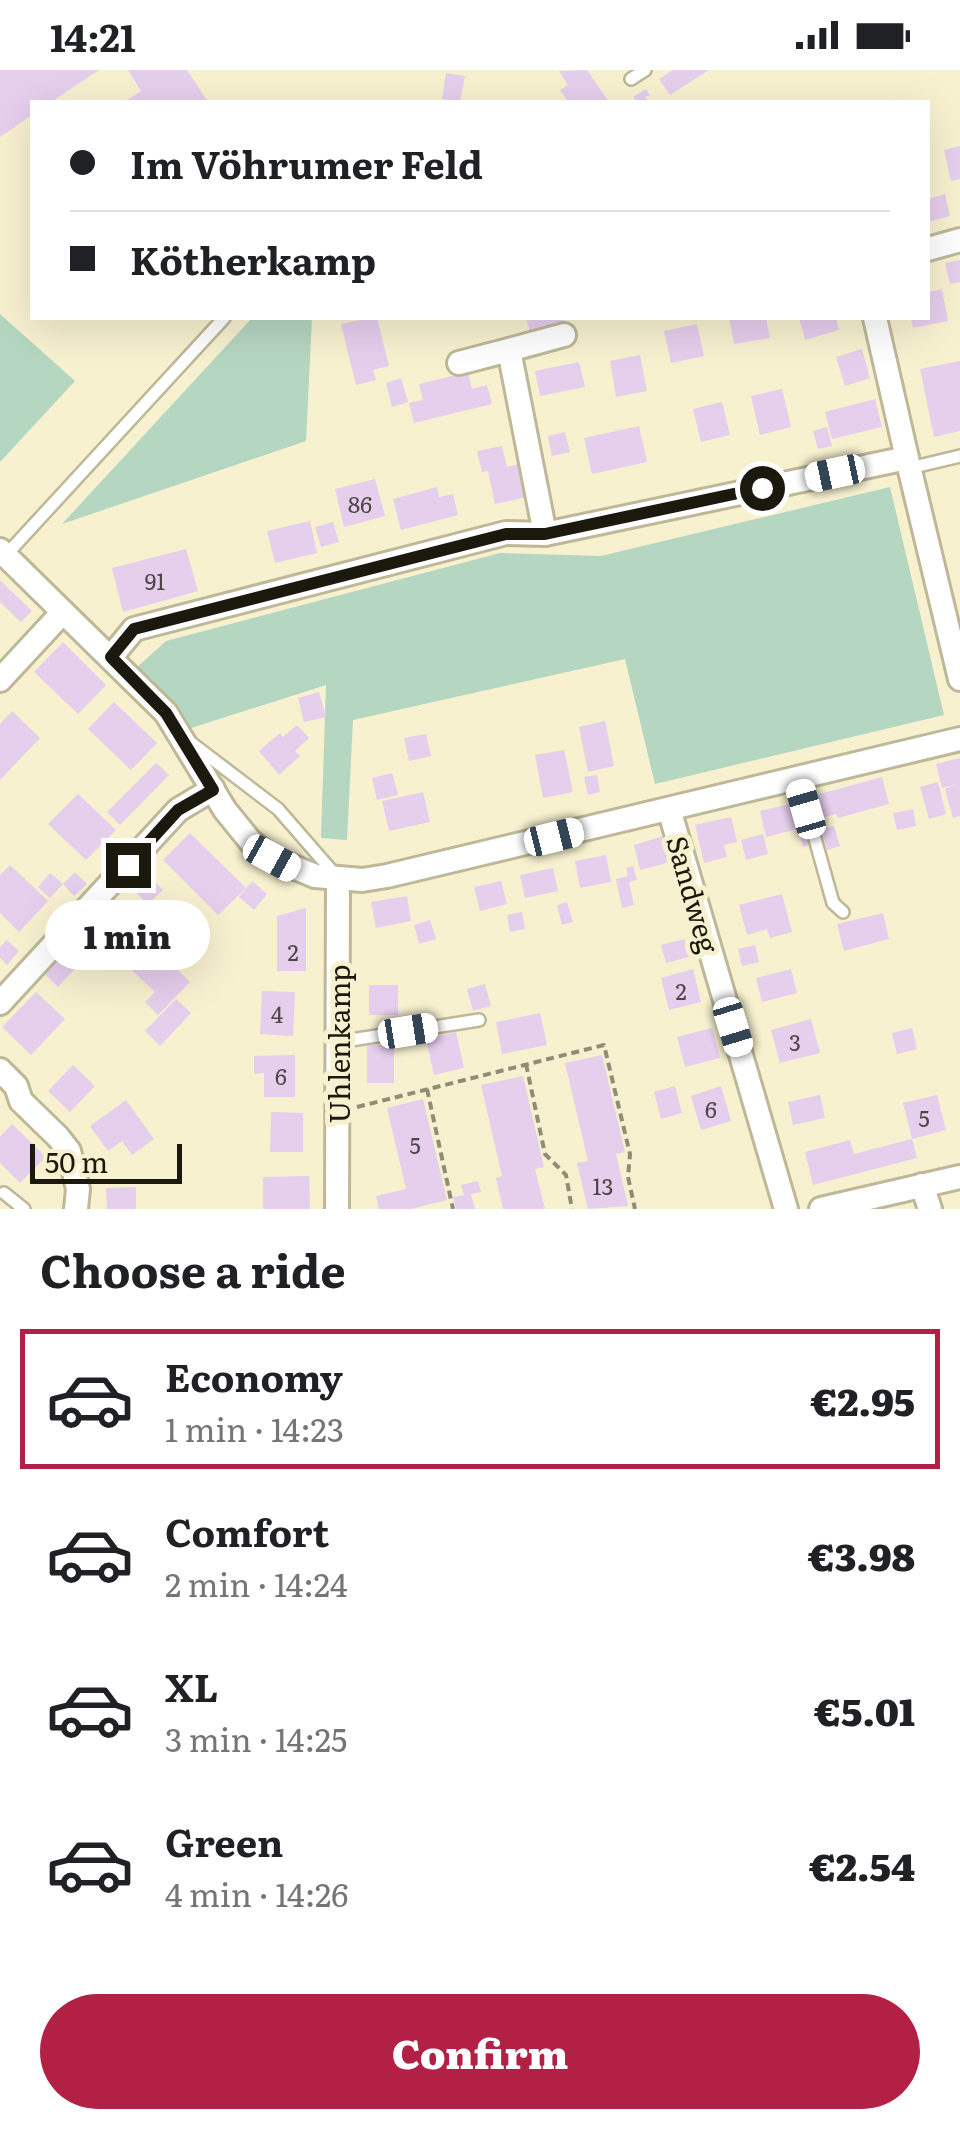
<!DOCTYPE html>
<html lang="en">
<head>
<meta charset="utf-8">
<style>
  :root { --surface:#fff; --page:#f2f2f2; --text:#202124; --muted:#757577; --line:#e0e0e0; --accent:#b22046 }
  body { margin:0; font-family:Literata,serif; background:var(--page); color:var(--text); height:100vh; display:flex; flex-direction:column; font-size:38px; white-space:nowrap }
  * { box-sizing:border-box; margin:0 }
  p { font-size:32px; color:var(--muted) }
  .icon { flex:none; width:55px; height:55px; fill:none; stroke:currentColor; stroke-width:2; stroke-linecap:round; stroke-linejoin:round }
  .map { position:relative; height:1139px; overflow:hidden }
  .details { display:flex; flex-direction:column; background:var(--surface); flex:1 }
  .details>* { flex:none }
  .top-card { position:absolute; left:30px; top:30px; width:900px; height:220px; border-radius:0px; box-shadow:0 10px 40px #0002; display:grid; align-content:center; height:220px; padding:0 40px; background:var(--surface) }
  .scale { position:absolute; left:30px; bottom:25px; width:152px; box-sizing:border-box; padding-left:10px; border:5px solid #1b190e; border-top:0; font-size:28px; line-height:35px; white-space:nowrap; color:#1b190e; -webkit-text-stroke:8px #f7f1d0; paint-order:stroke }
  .end { position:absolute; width:45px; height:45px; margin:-22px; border:12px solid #1b190e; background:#fff; box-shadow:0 0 0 5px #fff }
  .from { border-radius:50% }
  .bubble { position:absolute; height:70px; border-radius:35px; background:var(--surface); box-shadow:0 10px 40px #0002; font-size:32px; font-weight:800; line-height:70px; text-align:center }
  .car { position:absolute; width:30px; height:60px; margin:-30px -15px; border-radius:12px; box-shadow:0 0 8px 2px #0007; background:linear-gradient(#fff 24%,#345 0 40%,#fff 0 76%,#345 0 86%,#fff 0) }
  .top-card b { display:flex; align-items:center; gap:35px; height:95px; font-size:38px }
  .top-card b+b { border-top:2px solid var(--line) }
  .top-card i { width:25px; height:25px; background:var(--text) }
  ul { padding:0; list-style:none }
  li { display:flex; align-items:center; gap:30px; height:140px; margin:0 20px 15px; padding:0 20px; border:5px solid transparent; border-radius:0px }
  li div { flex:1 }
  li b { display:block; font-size:38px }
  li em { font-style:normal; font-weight:800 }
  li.active { border-color:var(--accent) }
  li>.icon { width:90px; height:90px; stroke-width:1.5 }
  h2 { padding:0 40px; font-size:45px; line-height:120px }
  .action { display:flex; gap:20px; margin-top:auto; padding:20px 40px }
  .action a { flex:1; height:115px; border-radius:60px; background:var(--accent); color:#fff; font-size:40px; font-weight:800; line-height:115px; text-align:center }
  .status { display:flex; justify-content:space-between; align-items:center; height:70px; padding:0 50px; background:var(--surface); direction:ltr }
  .status svg { height:28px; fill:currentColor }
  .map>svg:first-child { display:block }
</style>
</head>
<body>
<div class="status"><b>14:21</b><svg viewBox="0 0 49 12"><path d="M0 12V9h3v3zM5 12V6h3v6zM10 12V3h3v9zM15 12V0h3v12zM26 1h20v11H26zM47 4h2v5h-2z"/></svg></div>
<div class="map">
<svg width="960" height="1139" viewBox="0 0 960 1139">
  <rect width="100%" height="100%" fill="#f7f1d0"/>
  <g fill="#b5d6c1">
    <polygon points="0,244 75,311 0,392"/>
    <polygon points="252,248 312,248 306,371 62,454"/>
    <polygon points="890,417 944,645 655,714 625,589 353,650 347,770 321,768 326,615 188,659 134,600 166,571 500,483 601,486"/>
  </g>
  <g fill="#e6ceed">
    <polygon points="0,0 99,0 51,32 32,32 32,45 0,67"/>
    <polygon points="128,0 187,0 208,32 124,32 141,21"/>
    <polygon points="587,0 609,32 568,32 560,20 568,15 559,1"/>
    <polygon points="673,0 709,0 670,25 659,9"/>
    <polygon points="446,3 465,6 460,32 442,29"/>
    <polygon points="646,19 650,25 645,27 649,32 637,32 633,27"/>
    <polygon points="960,76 960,109 951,111 944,80"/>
    <polygon points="945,124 950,146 928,152 928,129"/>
    <polygon points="960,190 960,212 950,214 945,193"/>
    <polygon points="942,219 948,251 913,258 911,248 928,248 928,222"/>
    <polygon points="370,248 377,248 389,296 373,300 376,310 356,315 341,254"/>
    <polygon points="526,248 563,248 566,258 531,266"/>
    <polygon points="729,248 766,248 770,268 734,274"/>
    <polygon points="799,248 836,248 839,260 805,270"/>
    <polygon points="697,254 704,286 671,293 664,261"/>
    <polygon points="862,279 870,308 845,316 836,287"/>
    <polygon points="640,285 647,321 616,327 610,291"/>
    <polygon points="960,291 960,361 934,367 920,299"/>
    <polygon points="579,292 585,317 540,326 535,301"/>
    <polygon points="468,302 472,319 487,315 492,334 414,353 409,333 423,330 419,314"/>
    <polygon points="401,308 408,332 392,337 386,313"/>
    <polygon points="782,319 791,357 760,365 751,326"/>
    <polygon points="875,329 882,357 832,369 825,342"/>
    <polygon points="722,332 730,365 701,372 693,339"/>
    <polygon points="639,356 647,392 592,404 584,368"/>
    <polygon points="827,357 832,376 818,379 813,361"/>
    <polygon points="565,362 570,382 552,386 548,366"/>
    <polygon points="502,376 507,397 519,394 527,427 495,434 488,401 482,402 477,381"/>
    <polygon points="375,409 385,446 344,457 335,419"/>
    <polygon points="437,417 439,427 453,424 458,445 401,460 393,429"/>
    <polygon points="310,451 317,483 275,493 267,461"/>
    <polygon points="333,452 339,472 321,477 315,457"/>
    <polygon points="186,479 198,521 123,542 112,498"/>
    <polygon points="0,510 32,541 21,552 0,532"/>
    <polygon points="63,572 106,615 78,644 34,602"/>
    <polygon points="319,622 326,647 304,652 298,628"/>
    <polygon points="114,632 157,673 131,700 88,659"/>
    <polygon points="12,641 40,668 0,710 0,654"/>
    <polygon points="605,651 614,696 588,702 579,657"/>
    <polygon points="297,655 309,668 295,681 300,686 279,705 259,681 280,663 283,667"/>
    <polygon points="426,664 431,686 409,691 404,668"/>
    <polygon points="564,680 573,722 543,728 535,685"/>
    <polygon points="960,688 960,746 953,748 945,719 957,714 942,718 936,694"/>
    <polygon points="156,693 169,705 120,755 107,742"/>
    <polygon points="392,703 398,725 377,730 372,708"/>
    <polygon points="597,705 600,722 588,725 584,707"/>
    <polygon points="882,707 889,734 838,748 836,744 818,749 812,726"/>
    <polygon points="938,712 946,744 929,749 920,717"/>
    <polygon points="423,722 430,752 389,761 382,731"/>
    <polygon points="78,724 116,760 86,790 48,754"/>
    <polygon points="790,734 797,759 766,767 760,741"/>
    <polygon points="913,739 916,756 897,760 893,743"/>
    <polygon points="731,747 737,772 724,775 727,787 704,793 695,755"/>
    <polygon points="809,754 814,774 803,777 798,757"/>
    <polygon points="834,756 840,776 827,780 821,759"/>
    <polygon points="190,763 246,818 218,845 163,790"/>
    <polygon points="763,764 768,784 746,790 741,770"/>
    <polygon points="664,766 671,792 640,800 634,775"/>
    <polygon points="606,785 611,812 580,818 575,791"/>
    <polygon points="10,795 48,831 19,862 0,843 0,805"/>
    <polygon points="633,796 637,810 629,812 634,835 622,838 616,809 628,806 626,798"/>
    <polygon points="553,798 558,821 525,828 520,805"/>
    <polygon points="75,802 87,814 74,826 63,814"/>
    <polygon points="50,803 63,814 50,828 38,817"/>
    <polygon points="149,806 163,820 148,834 134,821"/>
    <polygon points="252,811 267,824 254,840 239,827"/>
    <polygon points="501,811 507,834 480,841 474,817"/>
    <polygon points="782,824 792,862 770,868 767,859 747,865 739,835"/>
    <polygon points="407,826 411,851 376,858 371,832"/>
    <polygon points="567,832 573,852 562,855 557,835"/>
    <polygon points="132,837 186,889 177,899 190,912 158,945 145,932 155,922 100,870"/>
    <polygon points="306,838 306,901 277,901 277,846"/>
    <polygon points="522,842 525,859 510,862 507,845"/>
    <polygon points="883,843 889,869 844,881 837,854"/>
    <polygon points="430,850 436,869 419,874 414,855"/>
    <polygon points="685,869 689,887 666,893 661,875"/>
    <polygon points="7,870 19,881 7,895 0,888 0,877"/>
    <polygon points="76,872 89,884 58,917 45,904"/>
    <polygon points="755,875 759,892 742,896 738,879"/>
    <polygon points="693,899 701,932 669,940 661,908"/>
    <polygon points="791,899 797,923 762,932 756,908"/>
    <polygon points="485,914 491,936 473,941 467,919"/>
    <rect x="369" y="915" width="29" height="30"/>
    <polygon points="262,921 295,922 293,966 260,964"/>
    <polygon points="36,922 65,949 31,985 2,957"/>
    <polygon points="176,929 191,943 160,976 145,961"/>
    <polygon points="540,943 547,975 502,984 496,952"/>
    <polygon points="811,949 820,983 780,993 771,960"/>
    <polygon points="712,958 720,988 685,997 677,967"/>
    <polygon points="912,958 917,979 897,984 892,963"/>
    <polygon points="456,962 464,998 434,1005 426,969"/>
    <rect x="367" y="975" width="27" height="38"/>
    <polygon points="295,985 295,1027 264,1027 264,1003 254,1004 254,986"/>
    <polygon points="602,985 625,1082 616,1084 628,1136 588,1139 577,1093 588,1091 565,993"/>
    <polygon points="73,995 95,1016 70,1042 48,1021"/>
    <polygon points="523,1006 544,1097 535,1099 545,1139 503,1139 496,1108 502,1106 481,1015"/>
    <polygon points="675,1016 682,1043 661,1049 654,1022"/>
    <polygon points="721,1016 731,1051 701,1060 691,1026"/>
    <polygon points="820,1025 825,1048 793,1055 788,1032"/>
    <polygon points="937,1025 946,1060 912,1069 903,1033"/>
    <polygon points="423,1029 447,1130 411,1139 379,1139 376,1126 406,1119 387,1038"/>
    <polygon points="126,1030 154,1069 132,1085 122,1071 108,1081 90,1056"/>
    <polygon points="271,1042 303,1043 303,1082 270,1082"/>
    <polygon points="12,1054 46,1087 20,1113 0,1093 0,1067"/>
    <polygon points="912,1069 917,1088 813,1115 805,1082 850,1070 854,1084"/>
    <polygon points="309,1106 310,1139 263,1139 263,1107"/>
    <polygon points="478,1111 481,1122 471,1124 475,1139 456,1139 453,1127 464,1125 461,1115"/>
    <polygon points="136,1117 136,1139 107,1139 106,1118"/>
  </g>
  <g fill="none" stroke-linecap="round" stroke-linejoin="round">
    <defs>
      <g id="service">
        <polyline points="631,9 645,0"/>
        <polyline points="910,398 960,386"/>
        <polyline points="6,485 224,248"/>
        <polyline points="190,672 278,739 338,808"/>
        <polyline points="798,708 833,833 843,842"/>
        <polyline points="338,972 479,950"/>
        <polyline points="4,1123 24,1139"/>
      </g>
      <g id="minor">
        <polyline points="928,179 960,170"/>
        <polyline points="875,248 907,388"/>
        <polyline points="459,293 509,280"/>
        <polyline points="545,464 509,280 564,265"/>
        <polyline points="0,480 166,643 225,740 251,772 272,788 315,806 362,810 387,806 960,669"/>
        <polyline points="111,587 134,559 506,463 545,464 907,388 960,609"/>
        <polyline points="0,610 63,542"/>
        <polyline points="669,739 786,1139"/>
        <polyline points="0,933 178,740 213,719"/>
        <polyline points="0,1000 16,1016 21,1031 58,1067 69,1081 78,1119 76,1139"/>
        <polyline points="922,1115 930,1139"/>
        <polyline points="337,1139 338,808"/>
        <polyline points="821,1139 960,1107"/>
      </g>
    </defs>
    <use href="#service" stroke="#beb899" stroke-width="16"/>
    <use href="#minor" stroke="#beb899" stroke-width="28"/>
    <g stroke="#908c75" stroke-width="4" stroke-dasharray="8 5" stroke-linecap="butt">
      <polyline points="526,994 545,1084 566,1105 572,1139"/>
      <polyline points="427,1019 453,1139"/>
      <polyline points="357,1037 604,975 630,1084 628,1107 635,1139"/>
    </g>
    <use href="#service" stroke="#fff" stroke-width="11"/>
    <use href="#minor" stroke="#fff" stroke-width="22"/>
  </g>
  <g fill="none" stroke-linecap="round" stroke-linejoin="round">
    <polyline stroke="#1b190e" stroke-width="12" points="128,795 178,740 213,720 166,643 111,587 134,559 506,464 545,464 762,418"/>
  </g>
  <g text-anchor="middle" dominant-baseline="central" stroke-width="10" stroke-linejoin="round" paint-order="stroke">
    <g font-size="22" fill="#4e4646">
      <text x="360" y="433">86</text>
      <text x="155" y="510">91</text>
      <text x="293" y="881">2</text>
      <text x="681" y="920">2</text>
      <text x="277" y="943">4</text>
      <text x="795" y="971">3</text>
      <text x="281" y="1005">6</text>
      <text x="711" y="1038">6</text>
      <text x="924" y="1047">5</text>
      <text x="415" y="1074">5</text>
      <text x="603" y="1115">13</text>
    </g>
    <g font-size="28" fill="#1b190e" stroke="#f7f1d0">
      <text transform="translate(694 824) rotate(74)">Sandweg</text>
      <text transform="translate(338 974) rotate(-90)">Uhlenkamp</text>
    </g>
  </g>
</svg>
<div class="scale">50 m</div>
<i class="end from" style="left:762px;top:418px"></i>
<i class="end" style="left:128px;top:795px"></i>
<div class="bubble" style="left:45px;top:830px;width:165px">1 min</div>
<i class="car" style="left:835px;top:403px;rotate:258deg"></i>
<i class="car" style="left:806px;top:739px;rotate:344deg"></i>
<i class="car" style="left:554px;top:767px;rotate:76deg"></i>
<i class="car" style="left:272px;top:788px;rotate:119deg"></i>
<i class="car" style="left:733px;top:957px;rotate:163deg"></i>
<i class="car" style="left:408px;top:961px;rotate:81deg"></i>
<div class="top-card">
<b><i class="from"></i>Im Vöhrumer Feld</b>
<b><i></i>Kötherkamp</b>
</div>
</div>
<section class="details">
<h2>Choose a ride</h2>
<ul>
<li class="active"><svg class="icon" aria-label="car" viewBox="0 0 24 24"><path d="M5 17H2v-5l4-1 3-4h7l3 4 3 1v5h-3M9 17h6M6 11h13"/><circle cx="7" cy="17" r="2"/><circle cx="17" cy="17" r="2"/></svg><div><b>Economy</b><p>1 min · 14:23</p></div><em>€2.95</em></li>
<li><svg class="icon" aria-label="car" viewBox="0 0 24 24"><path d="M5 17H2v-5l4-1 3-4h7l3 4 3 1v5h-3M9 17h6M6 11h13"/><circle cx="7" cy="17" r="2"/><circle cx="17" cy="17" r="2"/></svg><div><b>Comfort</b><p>2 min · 14:24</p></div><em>€3.98</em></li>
<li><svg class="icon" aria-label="car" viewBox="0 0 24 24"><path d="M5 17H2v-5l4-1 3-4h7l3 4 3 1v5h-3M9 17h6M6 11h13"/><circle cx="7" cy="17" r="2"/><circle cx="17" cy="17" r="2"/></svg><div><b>XL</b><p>3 min · 14:25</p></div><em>€5.01</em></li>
<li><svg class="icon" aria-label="car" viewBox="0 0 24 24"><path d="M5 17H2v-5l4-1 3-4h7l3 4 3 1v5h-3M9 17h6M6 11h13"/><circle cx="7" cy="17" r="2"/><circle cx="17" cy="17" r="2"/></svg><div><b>Green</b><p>4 min · 14:26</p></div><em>€2.54</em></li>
</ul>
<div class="action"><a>Confirm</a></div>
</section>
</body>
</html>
